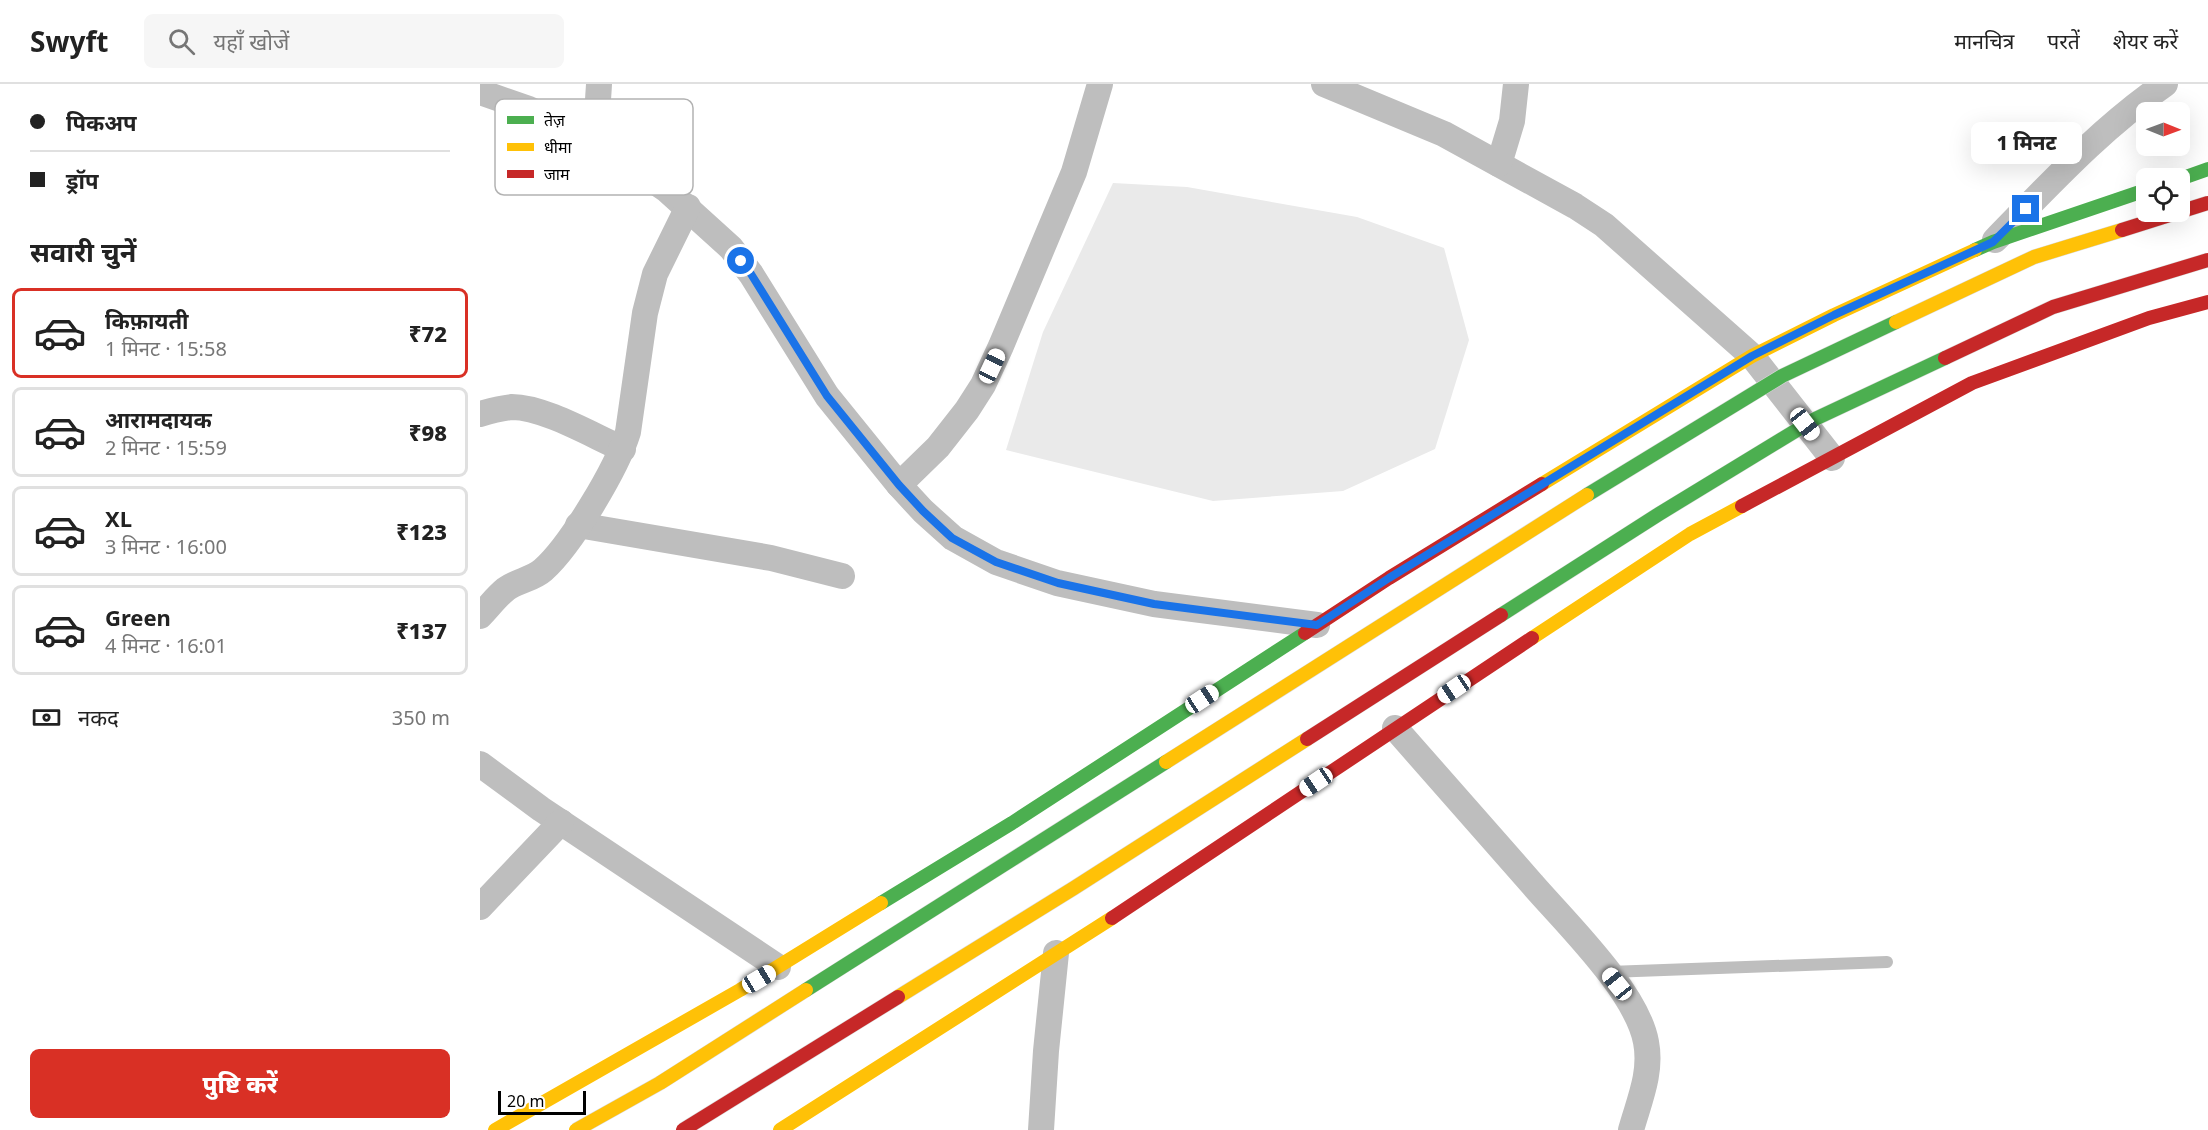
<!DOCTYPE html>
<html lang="hi">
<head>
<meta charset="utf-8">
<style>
  :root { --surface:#fff; --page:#f6f6f6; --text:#222; --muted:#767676; --line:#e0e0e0; --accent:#d93025 }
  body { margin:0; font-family:"Noto Sans","Noto Sans Devanagari",sans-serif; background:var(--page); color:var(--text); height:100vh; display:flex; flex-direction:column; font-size:22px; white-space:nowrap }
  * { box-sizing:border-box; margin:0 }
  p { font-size:20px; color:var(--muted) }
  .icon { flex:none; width:33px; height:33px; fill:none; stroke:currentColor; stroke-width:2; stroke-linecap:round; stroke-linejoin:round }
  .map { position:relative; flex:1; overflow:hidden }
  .panel { display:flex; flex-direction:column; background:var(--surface); width:480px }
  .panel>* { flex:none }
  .banner { display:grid; align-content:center; height:132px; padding:0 30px; background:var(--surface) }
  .needle { width:39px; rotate:91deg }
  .controls { position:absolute; left:1656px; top:18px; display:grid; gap:12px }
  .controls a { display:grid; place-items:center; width:54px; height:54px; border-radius:9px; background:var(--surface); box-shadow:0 6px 24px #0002; font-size:30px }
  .scale { position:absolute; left:18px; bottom:15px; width:88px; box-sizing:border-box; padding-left:6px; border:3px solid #000; border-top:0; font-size:16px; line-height:21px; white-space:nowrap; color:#000; -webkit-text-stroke:4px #fff; paint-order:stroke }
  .end { position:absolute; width:27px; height:27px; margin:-14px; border:8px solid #1a73e8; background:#fff; box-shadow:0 0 0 3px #fff }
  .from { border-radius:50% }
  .bubble { position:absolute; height:42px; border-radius:9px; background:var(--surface); box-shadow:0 6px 24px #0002; font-size:20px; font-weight:800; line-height:42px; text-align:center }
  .car { position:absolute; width:18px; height:36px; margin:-18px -9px; border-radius:8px; box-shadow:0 0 4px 2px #0007; background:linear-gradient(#fff 24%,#345 0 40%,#fff 0 76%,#345 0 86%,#fff 0) }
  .banner b { display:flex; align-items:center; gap:21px; height:57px; font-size:22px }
  .banner b+b { border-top:2px solid var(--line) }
  .banner i { width:15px; height:15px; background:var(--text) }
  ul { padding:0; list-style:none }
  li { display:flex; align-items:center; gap:18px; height:90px; margin:0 12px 9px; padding:0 18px; border:3px solid var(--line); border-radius:9px }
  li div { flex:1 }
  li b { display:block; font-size:22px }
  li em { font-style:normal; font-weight:800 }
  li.selected { border-color:var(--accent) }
  li>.icon { width:54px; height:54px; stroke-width:1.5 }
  h2 { padding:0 30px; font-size:27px; line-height:72px }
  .pay { display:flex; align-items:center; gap:15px; height:66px; padding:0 30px; font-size:22px }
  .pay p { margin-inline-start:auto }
  .primary-button { display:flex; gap:12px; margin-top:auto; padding:12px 30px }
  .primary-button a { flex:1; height:69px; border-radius:9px; background:var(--accent); color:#fff; font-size:24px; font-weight:800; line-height:69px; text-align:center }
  header { display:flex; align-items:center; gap:36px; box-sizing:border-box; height:84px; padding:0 30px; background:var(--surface); border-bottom:2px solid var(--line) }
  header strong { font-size:28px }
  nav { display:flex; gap:33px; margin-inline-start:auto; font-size:21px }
  .search { width:420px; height:54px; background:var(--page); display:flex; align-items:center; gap:15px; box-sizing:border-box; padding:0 21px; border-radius:9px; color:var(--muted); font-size:22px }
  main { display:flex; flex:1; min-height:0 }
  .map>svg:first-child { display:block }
</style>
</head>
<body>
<header>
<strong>Swyft</strong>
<div class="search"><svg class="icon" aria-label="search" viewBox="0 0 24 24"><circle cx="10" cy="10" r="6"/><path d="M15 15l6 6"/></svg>यहाँ खोजें</div>
<nav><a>मानचित्र</a><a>परतें</a><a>शेयर करें</a></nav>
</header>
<main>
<section class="panel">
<div class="banner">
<b><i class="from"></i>पिकअप</b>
<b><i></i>ड्रॉप</b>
</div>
<h2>सवारी चुनें</h2>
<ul>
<li class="selected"><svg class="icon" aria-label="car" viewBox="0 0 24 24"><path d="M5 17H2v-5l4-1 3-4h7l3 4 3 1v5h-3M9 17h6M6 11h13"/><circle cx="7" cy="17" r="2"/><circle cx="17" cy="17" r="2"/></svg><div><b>किफ़ायती</b><p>1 मिनट · 15:58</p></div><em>₹72</em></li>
<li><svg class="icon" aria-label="car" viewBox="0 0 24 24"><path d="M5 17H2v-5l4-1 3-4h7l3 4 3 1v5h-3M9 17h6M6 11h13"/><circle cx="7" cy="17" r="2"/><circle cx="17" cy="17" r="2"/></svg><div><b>आरामदायक</b><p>2 मिनट · 15:59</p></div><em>₹98</em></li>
<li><svg class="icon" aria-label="car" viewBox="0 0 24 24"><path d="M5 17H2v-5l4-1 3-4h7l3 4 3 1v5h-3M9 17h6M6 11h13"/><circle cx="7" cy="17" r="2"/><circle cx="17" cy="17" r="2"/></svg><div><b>XL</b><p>3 मिनट · 16:00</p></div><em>₹123</em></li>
<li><svg class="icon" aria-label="car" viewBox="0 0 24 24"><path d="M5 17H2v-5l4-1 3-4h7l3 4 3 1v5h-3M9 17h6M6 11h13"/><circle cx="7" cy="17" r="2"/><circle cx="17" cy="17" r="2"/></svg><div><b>Green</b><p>4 मिनट · 16:01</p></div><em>₹137</em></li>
</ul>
<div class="pay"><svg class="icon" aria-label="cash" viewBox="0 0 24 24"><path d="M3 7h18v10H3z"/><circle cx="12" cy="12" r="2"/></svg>नकद<p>350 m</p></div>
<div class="primary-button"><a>पुष्टि करें</a></div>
</section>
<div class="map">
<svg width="1728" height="1046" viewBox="0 0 1728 1046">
  <rect width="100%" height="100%" fill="#fff"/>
  <polygon fill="#eaeaea" points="633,99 707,103 877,133 964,164 989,256 955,365 863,407 733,417 526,366 563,248"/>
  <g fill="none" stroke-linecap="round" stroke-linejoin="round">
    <polyline stroke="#bebebe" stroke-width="12" points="1129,888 1407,878"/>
    <g stroke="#bebebe" stroke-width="26">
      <path d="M 119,0 C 118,23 113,47 128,66 L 187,106 L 251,164 L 271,190 L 347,312 L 419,401 L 443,427 L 473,454 L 516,478 L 577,499 L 674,520 L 837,541"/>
      <polyline points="844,0 964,50 1095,122 1124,141 1272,272 1352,374"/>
      <polyline points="0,8 49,25 120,57"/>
      <polyline points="1019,80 1032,37 1036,0"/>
      <path d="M 1515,156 C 1569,101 1621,44 1685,0"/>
      <path d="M 0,330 C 10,327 22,324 32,323 C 64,323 113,352 143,365"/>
      <polyline points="419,401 458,363 487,326 503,301 521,262 594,88 620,0"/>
      <polyline points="98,441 291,474 362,492"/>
      <path d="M 0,532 C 8,524 16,513 26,505 C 37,497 53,495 63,486 C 91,461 137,384 148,348 L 165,229 L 175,190 L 208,123"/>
      <path d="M 915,644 C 961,697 1007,749 1053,801 C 1087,840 1157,908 1166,958 C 1172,989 1159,1017 1151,1046"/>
      <polyline points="0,680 61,725 298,883"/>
      <polyline points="0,823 81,738"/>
      <polyline points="561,1046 566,967 576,869"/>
    </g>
    <g stroke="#4caf50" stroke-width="14">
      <polyline points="1700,95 1728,85"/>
      <polyline points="1495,166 1513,158 1666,106"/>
      <polyline points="401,819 532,739 825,549"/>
    </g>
    <g stroke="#ffc107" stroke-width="14">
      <polyline points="1062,400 1272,272 1354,231 1495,166"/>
      <polyline points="1052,554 1210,450 1262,422"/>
      <polyline points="15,1046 260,906 401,819"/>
      <polyline points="300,1046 632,834"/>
    </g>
    <g stroke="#c62828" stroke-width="14">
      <polyline points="1262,422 1492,299 1669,234 1728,218"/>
      <polyline points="825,549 909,494 1062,400"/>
      <polyline points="632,834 1052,554"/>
    </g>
    <defs>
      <g id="fast-bridge">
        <polyline points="1107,411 1302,292 1416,238"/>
        <polyline points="1021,531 1179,430 1335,335 1465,274"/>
        <polyline points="326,906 686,678"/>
      </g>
      <g id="slow-bridge">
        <polyline points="1416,238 1554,173 1642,146"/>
        <polyline points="686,678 1107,411"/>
        <polyline points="418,913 594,804 827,655"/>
        <polyline points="96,1046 180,999 326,906"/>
      </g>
      <g id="jam-bridge">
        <polyline points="1642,146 1728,119"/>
        <polyline points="1465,274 1573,223 1728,176"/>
        <polyline points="827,655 1021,531"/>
        <polyline points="203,1046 418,913"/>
      </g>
    </defs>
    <use href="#fast-bridge" stroke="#dbdbdb" stroke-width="15" stroke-linecap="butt"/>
    <use href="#slow-bridge" stroke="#dbdbdb" stroke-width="15" stroke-linecap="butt"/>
    <use href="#jam-bridge" stroke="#dbdbdb" stroke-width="15" stroke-linecap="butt"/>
    <use href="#fast-bridge" stroke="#4caf50" stroke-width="14"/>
    <use href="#slow-bridge" stroke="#ffc107" stroke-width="14"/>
    <use href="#jam-bridge" stroke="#c62828" stroke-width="14"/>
  </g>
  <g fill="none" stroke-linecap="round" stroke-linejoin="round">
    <polyline stroke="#1a73e8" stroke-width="8" points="261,177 271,190 347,312 419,401 443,427 472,454 516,478 578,499 674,520 837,541 909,494 1272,272 1354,231 1513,158 1546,125"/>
  </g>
  <rect x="15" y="15" width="198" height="96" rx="9" fill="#fff" stroke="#b2b2b2" stroke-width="1.5"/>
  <rect x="27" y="32" width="27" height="8" fill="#4caf50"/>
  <rect x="27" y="59" width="27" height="8" fill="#ffc107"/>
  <rect x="27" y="86" width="27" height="8" fill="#c62828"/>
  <g font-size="16" fill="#000">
    <text x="64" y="42">तेज़</text>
    <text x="64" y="69">धीमा</text>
    <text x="64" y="96">जाम</text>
  </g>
</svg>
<div class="controls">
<a><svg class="needle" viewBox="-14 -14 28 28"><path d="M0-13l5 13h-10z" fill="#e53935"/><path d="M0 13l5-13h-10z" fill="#767676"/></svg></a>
<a><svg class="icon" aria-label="locate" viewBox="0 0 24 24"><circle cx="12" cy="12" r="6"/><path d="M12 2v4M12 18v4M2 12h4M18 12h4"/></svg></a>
</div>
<div class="scale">20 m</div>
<i class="end from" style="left:261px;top:177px"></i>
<i class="end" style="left:1546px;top:125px"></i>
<div class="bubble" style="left:1491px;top:38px;width:111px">1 मिनट</div>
<i class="car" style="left:512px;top:282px;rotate:25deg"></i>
<i class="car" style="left:1325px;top:340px;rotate:142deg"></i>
<i class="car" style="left:974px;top:605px;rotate:236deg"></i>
<i class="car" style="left:722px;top:615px;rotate:57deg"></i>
<i class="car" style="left:836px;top:698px;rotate:236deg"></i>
<i class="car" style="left:279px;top:895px;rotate:59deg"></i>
<i class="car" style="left:1137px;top:900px;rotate:321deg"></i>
</div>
</main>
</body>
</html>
